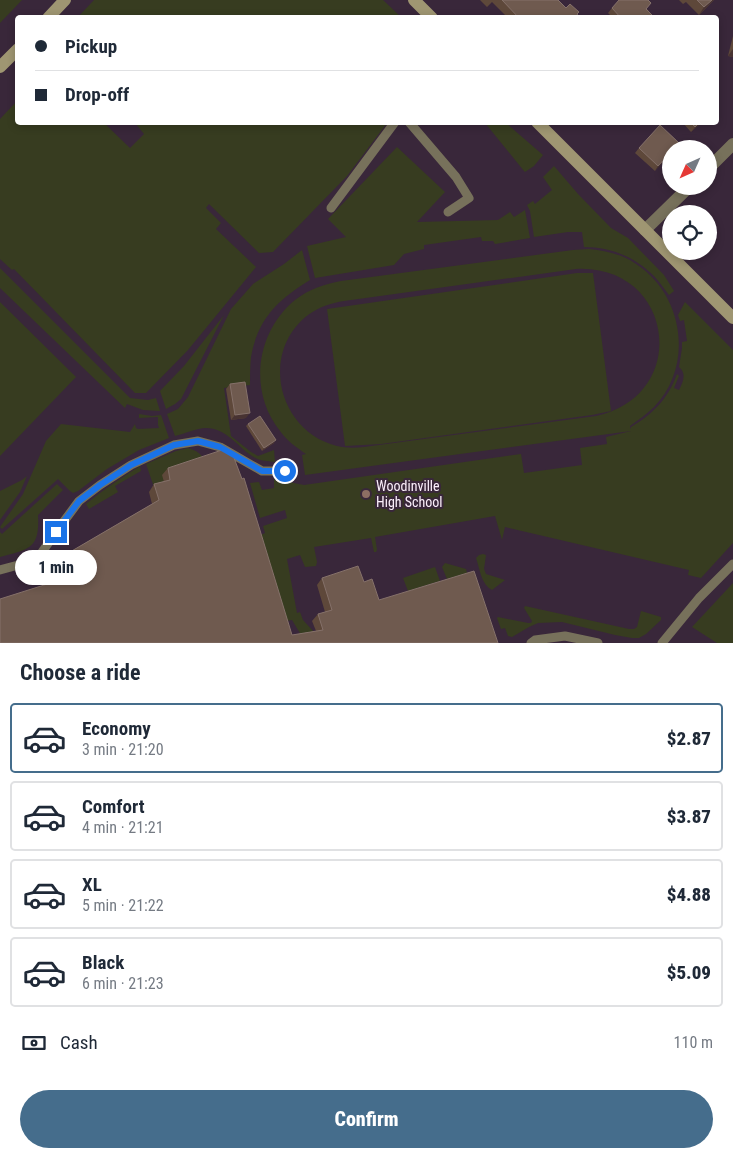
<!DOCTYPE html>
<html lang="en">
<head>
<meta charset="utf-8">
<style>
  :root { --surface:#fff; --page:#f2f2f3; --text:#1f2937; --muted:#747a83; --line:#e0e1e3; --accent:#456d8c }
  body { margin:0; font-family:"Roboto Condensed",sans-serif; background:var(--page); color:var(--text); height:100vh; display:flex; flex-direction:column; font-size:19px; white-space:nowrap }
  * { box-sizing:border-box; margin:0 }
  p { font-size:16px; color:var(--muted) }
  .icon { flex:none; width:28px; height:28px; fill:none; stroke:currentColor; stroke-width:2; stroke-linecap:round; stroke-linejoin:round }
  .map { position:relative; height:643px; overflow:hidden }
  .details { display:flex; flex-direction:column; background:var(--surface); flex:1 }
  .details>* { flex:none }
  .banner { position:absolute; left:15px; top:15px; width:704px; height:110px; border-radius:5px; box-shadow:0 2px 8px #0003; display:grid; align-content:center; height:110px; padding:0 20px; background:var(--surface) }
  .needle { width:32px; rotate:225deg }
  .buttons { position:absolute; left:662px; top:140px; display:grid; gap:10px }
  .buttons a { display:grid; place-items:center; width:55px; height:55px; border-radius:50%; background:var(--surface); box-shadow:0 2px 8px #0003; font-size:25px }
  .end { position:absolute; width:22px; height:22px; margin:-11px; border:6px solid #1a73e8; background:#fff; box-shadow:0 0 0 2px #fff }
  .from { border-radius:50% }
  .bubble { position:absolute; height:35px; border-radius:18px; background:var(--surface); box-shadow:0 2px 8px #0003; font-size:16px; font-weight:800; line-height:35px; text-align:center }
  .banner b { display:flex; align-items:center; gap:18px; height:48px; font-size:19px }
  .banner b+b { border-top:1px solid var(--line) }
  .banner i { width:12px; height:12px; background:var(--text) }
  ul { padding:0; list-style:none }
  li { display:flex; align-items:center; gap:15px; height:70px; margin:0 10px 8px; padding:0 10px; border:2px solid var(--line); border-radius:5px }
  li div { flex:1 }
  li b { display:block; font-size:19px }
  li em { font-style:normal; font-weight:800 }
  li.current { border-color:var(--accent) }
  li>.icon { width:45px; height:45px; stroke-width:1.5 }
  h2 { padding:0 20px; font-size:22px; line-height:60px }
  .pay { display:flex; align-items:center; gap:12px; height:55px; padding:0 20px; font-size:19px }
  .pay p { margin-inline-start:auto }
  .button { display:flex; gap:10px; margin-top:auto; padding:10px 20px }
  .button a { flex:1; height:58px; border-radius:30px; background:var(--accent); color:#fff; font-size:20px; font-weight:800; line-height:58px; text-align:center }
  .map>svg:first-child { display:block }
</style>
</head>
<body>
<div class="map">
<svg width="733" height="643" viewBox="0 0 733 643">
  <rect width="100%" height="100%" fill="#39273a"/>
  <g fill="#373c20" fill-rule="evenodd">
    <polygon points="0,0 22,0 0,23"/>
    <polygon points="94,0 383,0 401,17 78,17"/>
    <polygon points="17,101 18,122 104,123 130,148 144,134 135,123 387,123 347,176 273,252 259,253 209,204 206,208 221,223 216,229 256,267 188,350 146,393 135,393 14,269 12,270 0,259 0,119"/>
    <polygon points="485,123 506,123 543,155 534,166 525,172 524,171"/>
    <polygon points="397,147 445,192 417,222 498,220 510,212 514,217 525,210 530,238 495,244 493,241 482,241 481,237 424,245 424,249 404,254 394,265 315,278 307,246 346,237 328,219"/>
    <path d="M 554,166 L 578,194 L 611,228 L 628,238 L 664,275 L 674,291 L 669,295 C 664,289 660,282 654,276 C 635,257 611,247 584,247 L 582,232 L 568,232 L 534,237 L 530,211 L 527,205 L 533,201 L 535,204 L 552,190 L 543,177 Z"/>
    <path d="M 589,249 C 606,251 622,254 636,264 C 684,295 694,366 654,407 C 647,414 638,420 630,426 L 630,429 L 631,427 C 653,414 668,399 677,374 L 679,376 L 674,388 L 679,390 C 683,382 687,374 679,367 L 682,348 L 682,342 L 687,341 L 684,320 L 680,321 L 678,315 L 685,302 L 733,350 L 733,543 L 701,578 L 688,575 L 689,570 L 505,527 L 502,540 L 495,516 L 375,537 L 377,550 L 376,552 L 374,552 L 371,538 L 314,547 L 317,562 L 316,566 L 305,567 L 300,555 L 287,559 L 297,613 L 300,612 L 303,620 L 314,632 L 318,643 L 306,643 L 292,620 L 286,621 L 261,535 L 265,533 L 263,526 L 287,518 L 285,510 L 260,518 L 250,483 L 259,482 L 262,490 L 274,488 L 274,479 L 304,485 L 521,454 L 524,473 L 582,465 L 580,448 L 607,444 L 606,437 L 631,431 L 305,475 L 302,455 L 306,454 C 296,447 287,441 280,431 C 248,391 256,332 295,300 C 309,289 325,284 341,281 L 573,250 ZM 576,269 C 674,264 692,395 596,416 L 364,447 C 355,448 345,448 337,446 C 278,431 259,353 308,315 C 319,307 331,303 344,301 Z"/>
    <path d="M 302,250 L 310,280 C 278,300 258,318 251,357 C 250,366 250,376 250,385 L 224,388 L 231,436 L 251,452 L 258,456 L 274,450 L 275,462 C 267,461 259,461 252,456 C 237,446 226,428 206,428 C 197,428 184,434 175,436 L 167,414 L 178,409 L 188,397 L 231,309 L 253,284 L 284,264 Z"/>
    <polygon points="0,268 130,398 148,400 156,398 160,411 143,410 127,404 125,408 0,288"/>
    <polygon points="577,273 593,273 611,411 592,415 381,444 345,446 327,309"/>
    <polygon points="0,302 76,377 0,456"/>
    <polygon points="224,315 181,399 175,404 166,409 160,391 184,366"/>
    <polygon points="139,414 152,416 161,415 169,438 139,450 107,469 78,491 73,493 70,491 58,479 2,529 0,527 23,494 46,441 61,424 130,432 135,424 136,428 138,429 159,428 158,425 158,417 139,418"/>
    <path d="M 188,448 C 197,451 201,453 205,461 L 163,475 L 165,487 L 155,490 L 146,464 L 176,451 Z"/>
    <path d="M 140,466 L 141,471 L 115,486 L 118,492 L 89,509 L 86,504 C 103,490 121,478 140,466 Z"/>
    <polygon points="27,476 20,492 0,520 0,491 22,480"/>
    <path d="M 57,484 L 63,490 L 38,515 C 40,549 29,549 0,557 L 0,532 L 2,534 Z"/>
    <path d="M 483,554 L 486,555 L 484,569 L 486,574 L 505,580 L 492,590 C 482,585 480,571 477,561 L 476,558 L 479,555 Z"/>
    <polygon points="445,563 466,569 467,573 447,579 442,567"/>
    <polygon points="37,567 41,580 29,583 25,570"/>
    <polygon points="435,567 440,581 408,591 403,578"/>
    <polygon points="733,583 733,643 717,643 692,627"/>
    <polygon points="525,606 629,629 634,629 637,627 641,611 661,617 661,620 646,634 639,638 632,638 615,635 562,622 538,623 529,627 512,637 508,636 505,628 501,629 497,618 498,617 528,623 531,623 532,621 524,608"/>
  </g>
  <g fill="none" stroke-linecap="round" stroke-linejoin="round">
    <g stroke="#77715b" stroke-width="9">
      <polyline points="409,122 456,177 469,198 448,212"/>
      <polyline points="331,208 395,122"/>
      <polyline points="0,570 22,564 40,555 56,532 79,501 100,485 131,465 174,445 198,441 220,447 262,471 285,471"/>
      <polyline points="531,643 535,640 565,636 598,643"/>
      <polyline points="662,643 699,598 733,564"/>
    </g>
    <g stroke="#77715b" stroke-width="12">
      <polyline points="709,168 733,144"/>
      <polyline points="645,230 690,186"/>
    </g>
    <g stroke="#9f9672" stroke-width="12">
      <polyline points="414,0 432,18"/>
      <polyline points="48,18 65,0"/>
      <polyline points="0,67 18,49"/>
      <polyline points="537,122 733,318"/>
    </g>
  </g>
  <g fill="#5e483a">
    <polygon points="480,0 558,0 566,8 577,15 580,18 508,18 492,2 487,7"/>
    <polygon points="679,0 714,0 699,15 686,2 683,4"/>
    <polygon points="612,8 647,9 652,15 650,18 613,18 608,13"/>
    <polygon points="733,36 733,57 728,56"/>
    <polygon points="682,122 702,122 691,132"/>
    <polygon points="677,146 675,149 671,149 655,171 635,153 639,148"/>
    <polygon points="230,384 246,418 231,420 226,389"/>
    <polygon points="248,424 274,443 262,451 246,426"/>
    <polygon points="168,468 292,635 316,631 312,621 318,614 325,612 317,585 322,578 364,582 379,600 498,643 0,643 56,582 59,577 70,574 65,559 70,552 152,504 149,492 154,484 164,482 162,475"/>
  </g>
  <g fill="#483332">
    <polygon points="712,0 714,0 699,15 704,7"/>
    <polygon points="733,49 733,57 728,56"/>
    <polygon points="700,122 702,122 691,132 695,127"/>
    <polygon points="671,152 671,154 655,171 658,166"/>
    <polygon points="250,413 246,418 231,420 235,415"/>
    <polygon points="276,440 274,443 262,451 264,448"/>
  </g>
  <g fill="#6f5a4f" stroke="#85716a">
    <polygon points="502,0 558,0 566,8 570,4 579,12 577,14 580,18 519,18"/>
    <polygon points="619,0 648,0 651,3 646,9 652,15 649,18 621,18 612,8"/>
    <polygon points="697,0 712,0 704,7"/>
    <polygon points="690,122 700,122 695,127"/>
    <polygon points="660,125 679,143 675,149 671,149 671,152 658,166 639,148"/>
    <polygon points="245,382 250,413 235,415 230,384"/>
    <polygon points="260,416 276,440 264,448 248,424"/>
    <polygon points="228,448 231,450 242,479 244,478 292,635 323,630 318,614 332,610 322,578 358,566 364,582 372,579 379,600 474,571 498,643 0,643 0,599 60,580 59,577 77,572 70,552 159,500 154,484 170,480 168,468"/>
  </g>
  <g fill="none" stroke-linecap="round" stroke-linejoin="round">
    <polyline stroke="#1a73e8" stroke-width="6" points="56,532 79,501 100,485 131,465 174,445 198,441 220,447 262,471 285,471"/>
  </g>
  <circle fill="#8d6e63" stroke="#39273a" stroke-width="2" cx="366" cy="494" r="5"/>
  <g text-anchor="middle" dominant-baseline="central" stroke-width="4" stroke-linejoin="round" paint-order="stroke">
    <g font-size="14" fill="#fbeffb" stroke="#39273a" text-anchor="start">
      <text x="376" y="486">Woodinville<tspan x="376" dy="16">High School</tspan></text>
    </g>
  </g>
</svg>
<div class="buttons">
<a><svg class="needle" viewBox="-14 -14 28 28"><path d="M0-13l5 13h-10z" fill="#e53935"/><path d="M0 13l5-13h-10z" fill="#747a83"/></svg></a>
<a><svg class="icon" aria-label="locate" viewBox="0 0 24 24"><circle cx="12" cy="12" r="6"/><path d="M12 2v4M12 18v4M2 12h4M18 12h4"/></svg></a>
</div>
<i class="end from" style="left:285px;top:471px"></i>
<i class="end" style="left:56px;top:532px"></i>
<div class="bubble" style="left:15px;top:550px;width:82px">1 min</div>
<div class="banner">
<b><i class="from"></i>Pickup</b>
<b><i></i>Drop-off</b>
</div>
</div>
<section class="details">
<h2>Choose a ride</h2>
<ul>
<li class="current"><svg class="icon" aria-label="car" viewBox="0 0 24 24"><path d="M5 17H2v-5l4-1 3-4h7l3 4 3 1v5h-3M9 17h6M6 11h13"/><circle cx="7" cy="17" r="2"/><circle cx="17" cy="17" r="2"/></svg><div><b>Economy</b><p>3 min · 21:20</p></div><em>$2.87</em></li>
<li><svg class="icon" aria-label="car" viewBox="0 0 24 24"><path d="M5 17H2v-5l4-1 3-4h7l3 4 3 1v5h-3M9 17h6M6 11h13"/><circle cx="7" cy="17" r="2"/><circle cx="17" cy="17" r="2"/></svg><div><b>Comfort</b><p>4 min · 21:21</p></div><em>$3.87</em></li>
<li><svg class="icon" aria-label="car" viewBox="0 0 24 24"><path d="M5 17H2v-5l4-1 3-4h7l3 4 3 1v5h-3M9 17h6M6 11h13"/><circle cx="7" cy="17" r="2"/><circle cx="17" cy="17" r="2"/></svg><div><b>XL</b><p>5 min · 21:22</p></div><em>$4.88</em></li>
<li><svg class="icon" aria-label="car" viewBox="0 0 24 24"><path d="M5 17H2v-5l4-1 3-4h7l3 4 3 1v5h-3M9 17h6M6 11h13"/><circle cx="7" cy="17" r="2"/><circle cx="17" cy="17" r="2"/></svg><div><b>Black</b><p>6 min · 21:23</p></div><em>$5.09</em></li>
</ul>
<div class="pay"><svg class="icon" aria-label="cash" viewBox="0 0 24 24"><path d="M3 7h18v10H3z"/><circle cx="12" cy="12" r="2"/></svg>Cash<p>110 m</p></div>
<div class="button"><a>Confirm</a></div>
</section>
</body>
</html>
